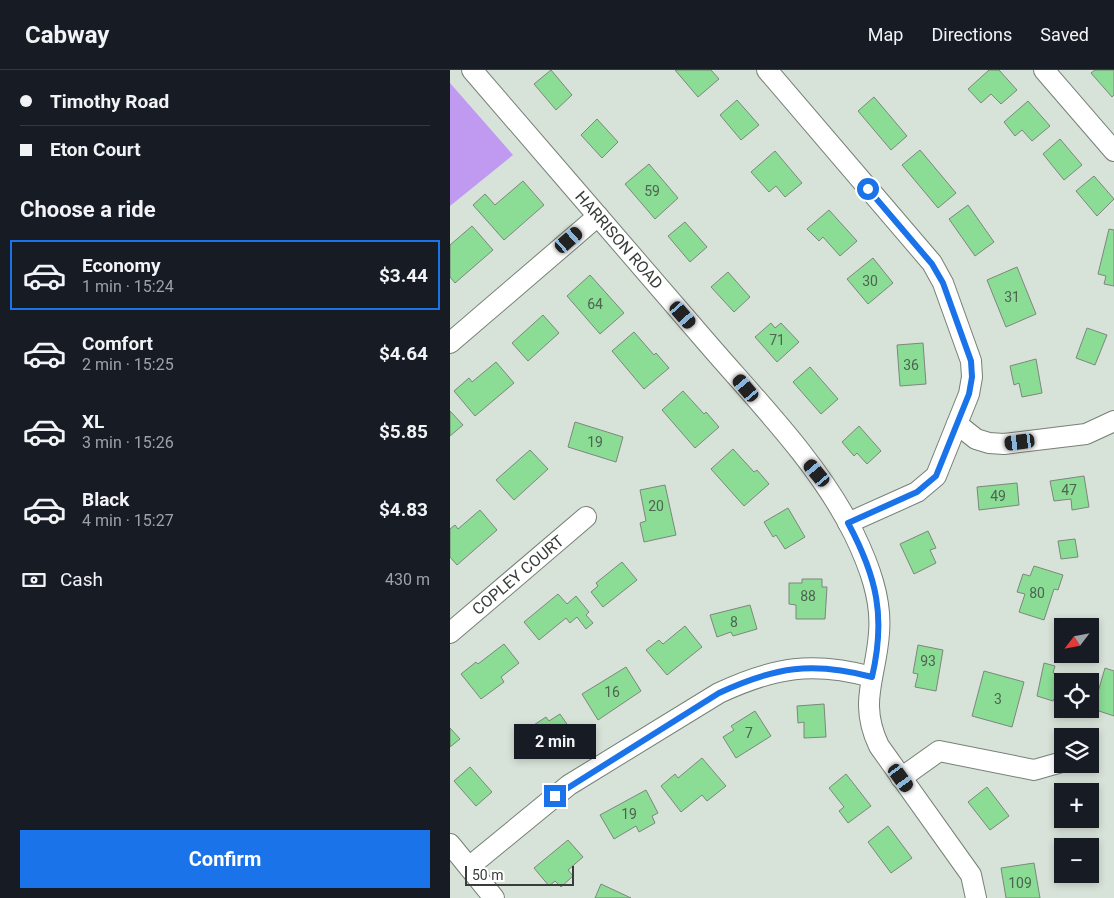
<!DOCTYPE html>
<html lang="en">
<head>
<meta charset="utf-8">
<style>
  :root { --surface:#171b24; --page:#20242c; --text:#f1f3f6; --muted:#9ea1a6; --line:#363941; --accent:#1a73e8 }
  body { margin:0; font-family:Roboto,sans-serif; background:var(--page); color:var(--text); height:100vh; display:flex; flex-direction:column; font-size:19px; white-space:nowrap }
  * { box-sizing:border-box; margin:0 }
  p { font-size:16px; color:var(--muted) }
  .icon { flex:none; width:28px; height:28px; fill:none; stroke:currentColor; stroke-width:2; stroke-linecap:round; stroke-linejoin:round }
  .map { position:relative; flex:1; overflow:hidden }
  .sheet { display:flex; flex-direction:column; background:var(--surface); width:450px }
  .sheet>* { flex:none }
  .banner { display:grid; align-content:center; height:110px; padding:0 20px; background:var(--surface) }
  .needle { width:32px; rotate:238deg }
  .controls { position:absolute; left:604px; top:548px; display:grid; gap:10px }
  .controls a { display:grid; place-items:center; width:45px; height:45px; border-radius:0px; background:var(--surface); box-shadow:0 2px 8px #0003; font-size:25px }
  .scale { position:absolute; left:15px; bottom:12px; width:109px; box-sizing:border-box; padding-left:5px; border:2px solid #383d39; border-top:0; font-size:14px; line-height:18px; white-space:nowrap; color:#383d39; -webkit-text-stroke:4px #fff; paint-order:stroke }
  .end { position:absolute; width:22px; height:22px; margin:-11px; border:6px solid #1a73e8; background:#fff; box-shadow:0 0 0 2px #fff }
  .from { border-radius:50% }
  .bubble { position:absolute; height:35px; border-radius:0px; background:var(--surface); box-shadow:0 2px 8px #0003; font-size:16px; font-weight:700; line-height:35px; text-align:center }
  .car { position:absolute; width:15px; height:30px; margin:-15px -8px; border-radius:6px; box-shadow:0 0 4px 1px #0007; background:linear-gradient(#222 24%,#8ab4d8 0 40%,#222 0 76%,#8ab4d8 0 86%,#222 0) }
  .banner b { display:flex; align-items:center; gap:18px; height:48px; font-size:19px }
  .banner b+b { border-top:1px solid var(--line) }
  .banner i { width:12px; height:12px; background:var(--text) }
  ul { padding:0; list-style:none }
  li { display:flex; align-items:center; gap:15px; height:70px; margin:0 10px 8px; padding:0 10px; border:2px solid transparent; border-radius:0px }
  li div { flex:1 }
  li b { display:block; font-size:19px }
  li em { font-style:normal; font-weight:700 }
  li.active { border-color:var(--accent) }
  li>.icon { width:45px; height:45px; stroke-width:1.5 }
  h2 { padding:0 20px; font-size:22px; line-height:60px }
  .pay { display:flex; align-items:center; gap:12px; height:55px; padding:0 20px; font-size:19px }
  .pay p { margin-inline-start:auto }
  .button { display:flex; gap:10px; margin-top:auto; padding:10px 20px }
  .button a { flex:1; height:58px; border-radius:0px; background:var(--accent); color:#fff; font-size:20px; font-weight:700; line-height:58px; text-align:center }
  header { display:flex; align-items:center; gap:30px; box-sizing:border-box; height:70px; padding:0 25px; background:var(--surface); border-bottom:1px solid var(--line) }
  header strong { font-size:24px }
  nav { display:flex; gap:28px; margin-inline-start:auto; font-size:18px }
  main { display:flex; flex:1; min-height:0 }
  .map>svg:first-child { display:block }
</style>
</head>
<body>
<header>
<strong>Cabway</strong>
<nav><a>Map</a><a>Directions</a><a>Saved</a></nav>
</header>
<main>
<section class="sheet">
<div class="banner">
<b><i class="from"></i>Timothy Road</b>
<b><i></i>Eton Court</b>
</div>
<h2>Choose a ride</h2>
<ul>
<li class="active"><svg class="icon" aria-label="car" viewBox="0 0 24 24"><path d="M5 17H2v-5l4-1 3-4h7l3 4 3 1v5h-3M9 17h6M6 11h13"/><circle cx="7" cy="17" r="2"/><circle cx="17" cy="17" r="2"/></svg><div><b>Economy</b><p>1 min · 15:24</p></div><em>$3.44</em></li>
<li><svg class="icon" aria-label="car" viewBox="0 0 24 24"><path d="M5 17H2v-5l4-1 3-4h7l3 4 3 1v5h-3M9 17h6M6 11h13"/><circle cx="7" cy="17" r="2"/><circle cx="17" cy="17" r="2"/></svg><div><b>Comfort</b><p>2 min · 15:25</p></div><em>$4.64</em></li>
<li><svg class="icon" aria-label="car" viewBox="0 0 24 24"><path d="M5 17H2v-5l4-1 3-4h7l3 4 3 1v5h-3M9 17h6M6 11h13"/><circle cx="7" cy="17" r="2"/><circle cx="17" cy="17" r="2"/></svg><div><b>XL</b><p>3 min · 15:26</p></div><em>$5.85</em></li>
<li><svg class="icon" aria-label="car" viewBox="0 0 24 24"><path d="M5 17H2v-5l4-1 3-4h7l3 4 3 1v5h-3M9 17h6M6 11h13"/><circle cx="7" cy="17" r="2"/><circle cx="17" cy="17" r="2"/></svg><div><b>Black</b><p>4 min · 15:27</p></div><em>$4.83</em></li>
</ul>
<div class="pay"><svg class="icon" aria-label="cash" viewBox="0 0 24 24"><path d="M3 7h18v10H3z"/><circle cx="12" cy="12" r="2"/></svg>Cash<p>430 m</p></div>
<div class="button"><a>Confirm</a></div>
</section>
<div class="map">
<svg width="664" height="828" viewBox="0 0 664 828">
  <rect width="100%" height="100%" fill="#d7e2d8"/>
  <polygon fill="#c09af1" points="0,13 63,85 0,136"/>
  <g fill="#8bdc95" stroke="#7d877d">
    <polygon points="101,0 122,25 106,40 84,14"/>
    <polygon points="225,0 261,0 269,9 248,27"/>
    <polygon points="539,0 549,0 567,20 551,34 541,24 531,33 518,19"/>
    <polygon points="645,0 664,0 664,25 662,27 641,3"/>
    <polygon points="424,27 457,66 441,80 408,41"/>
    <polygon points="287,30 309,55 291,70 270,45"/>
    <polygon points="578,31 600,56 582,71 572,60 565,66 554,52"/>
    <polygon points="147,49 168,72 152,88 131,65"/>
    <polygon points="610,69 632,95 614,110 593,84"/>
    <polygon points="470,80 506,123 488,138 452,95"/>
    <polygon points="325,81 352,113 335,127 326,116 319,122 301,102"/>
    <polygon points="199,94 228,128 205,149 175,114"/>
    <polygon points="644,106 664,129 647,146 626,121"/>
    <polygon points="73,111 94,135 54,170 23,135 35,124 45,135"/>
    <polygon points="518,135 544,172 525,186 499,149"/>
    <polygon points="379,140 407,171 390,186 373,167 369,171 357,159"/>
    <polygon points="235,152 257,177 240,192 218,166"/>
    <polygon points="22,156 43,180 5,213 0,207 0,175"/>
    <polygon points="659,159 664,160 664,216 654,214 656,206 648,204"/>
    <polygon points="423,188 443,213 418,234 397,209"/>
    <polygon points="567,197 586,244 556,257 537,210"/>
    <polygon points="278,202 300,227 284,242 261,217"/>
    <polygon points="140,205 174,243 150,264 117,226"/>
    <polygon points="93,245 109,263 78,291 62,273"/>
    <polygon points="321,253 325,258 331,253 349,272 327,292 305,267"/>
    <polygon points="637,258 657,265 645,295 626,288"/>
    <polygon points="184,262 204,285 206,283 219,298 194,319 162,281"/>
    <polygon points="473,273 476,314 450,316 447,275"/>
    <polygon points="586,289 592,323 572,327 569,313 564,315 560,296"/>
    <polygon points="46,292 64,313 25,346 4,321 19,308 22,312"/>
    <polygon points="360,297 388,329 371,344 343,312"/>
    <polygon points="233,321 254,344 256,342 269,357 245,378 212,340"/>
    <polygon points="0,341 13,355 0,366"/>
    <polygon points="125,352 173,367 166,392 118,377"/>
    <polygon points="409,356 431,381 417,394 407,383 404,386 392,372"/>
    <polygon points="283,379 304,402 307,400 319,414 294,436 261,399"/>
    <polygon points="80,380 98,399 64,430 46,410"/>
    <polygon points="634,406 639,437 622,440 621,429 604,431 600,411"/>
    <polygon points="567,413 569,435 529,440 527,417"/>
    <polygon points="215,415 226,465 194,472 190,453 196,451 190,420"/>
    <polygon points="338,438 355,467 335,479 326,465 323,467 314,452"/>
    <polygon points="30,440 47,460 7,495 0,487 0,459 5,455 8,459"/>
    <polygon points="478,461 486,478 480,480 486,493 464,504 450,474"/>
    <polygon points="625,469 628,487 611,489 608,471"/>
    <polygon points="172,492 187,510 153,537 141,522 148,516 146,513"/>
    <polygon points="584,496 613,505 608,520 604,519 594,550 569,542 575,524 567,522 573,504 580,506"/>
    <polygon points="352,509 372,509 372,517 377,517 375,549 346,549 346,535 339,534 339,513 352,513"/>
    <polygon points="108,524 117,534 126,526 139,542 136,545 143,553 136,559 127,547 120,553 116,548 89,570 74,552"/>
    <polygon points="300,535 307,559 283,566 281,562 267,567 260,545"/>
    <polygon points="235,556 252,577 217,605 196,580 209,570 213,574"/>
    <polygon points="54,574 69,593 51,607 54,612 31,629 11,604 26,592 28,594"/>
    <polygon points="468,575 493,580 486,621 465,617 468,604 463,603"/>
    <polygon points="594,593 605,596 603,603 631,609 630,611 612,611 612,631 604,629 603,631 587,626"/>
    <polygon points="176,597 191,621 148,650 132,624"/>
    <polygon points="655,598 664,601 664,646 643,639"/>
    <polygon points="534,601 574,612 562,657 522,646"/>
    <polygon points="374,634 376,667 354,668 354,652 348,653 347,636"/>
    <polygon points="305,641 321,666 286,688 273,667 284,660 281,656"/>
    <polygon points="110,644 121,660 106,670 105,667 82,682 70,664 96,647 99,651"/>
    <polygon points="0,658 10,669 0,677"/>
    <polygon points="252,688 276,716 257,731 252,725 231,742 211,716 225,704 228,708"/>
    <polygon points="20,697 42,722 26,736 4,711"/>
    <polygon points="396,704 421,736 398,753 389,741 394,737 379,718"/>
    <polygon points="537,717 559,746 540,760 518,732"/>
    <polygon points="196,720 208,743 202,746 205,753 189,762 186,756 164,769 150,745"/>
    <polygon points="438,756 462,788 441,803 418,772"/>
    <polygon points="118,770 133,787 118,800 123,806 111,817 105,811 99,816 84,798"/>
    <polygon points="584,793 590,828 556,828 551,798"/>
    <polygon points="151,814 181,828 145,828"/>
  </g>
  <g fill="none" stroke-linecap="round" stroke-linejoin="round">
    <defs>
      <g id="minor">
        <path d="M 22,0 C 101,92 180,183 259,275 C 310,334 370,395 404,464 C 419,495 432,529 429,563 C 426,608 408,632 429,676 L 521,805 L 526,828"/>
        <polyline points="317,0 482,193 493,213 521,291 522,307 519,324 486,406 467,422 398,453"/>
        <polyline points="594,0 664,81"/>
        <polyline points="0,273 148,146"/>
        <polyline points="507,354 526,369 539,373 554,374 636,364 664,351"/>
        <polyline points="0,563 136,447"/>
        <polyline points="451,708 489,681 584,700 612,692"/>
        <polyline points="0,774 44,828"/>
        <path d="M 19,797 L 119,715 L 269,623 C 325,597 363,591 422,607"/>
      </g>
    </defs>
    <use href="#minor" stroke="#768077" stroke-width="22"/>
    <use href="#minor" stroke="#fff" stroke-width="20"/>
  </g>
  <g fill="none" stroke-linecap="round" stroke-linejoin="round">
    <path stroke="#1a73e8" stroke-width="6" d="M 105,726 L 269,623 C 325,597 362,591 422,607 C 436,547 427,507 398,453 L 467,422 L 486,406 L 519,324 L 522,307 L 521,291 L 493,213 L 482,194 L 418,119"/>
  </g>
  <g text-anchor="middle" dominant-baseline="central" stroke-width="4" stroke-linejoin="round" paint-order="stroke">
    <g font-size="14" fill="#4d6550">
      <text x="202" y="121">59</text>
      <text x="420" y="211">30</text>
      <text x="562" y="227">31</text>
      <text x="145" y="234">64</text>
      <text x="327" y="270">71</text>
      <text x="461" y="295">36</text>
      <text x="145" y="372">19</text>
      <text x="619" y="420">47</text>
      <text x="548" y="426">49</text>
      <text x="206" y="436">20</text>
      <text x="587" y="523">80</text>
      <text x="358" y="526">88</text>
      <text x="284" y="552">8</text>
      <text x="478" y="591">93</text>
      <text x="162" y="622">16</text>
      <text x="548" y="629">3</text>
      <text x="299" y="663">7</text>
      <text x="179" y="744">19</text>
      <text x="570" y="813">109</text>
    </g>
    <g font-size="16" fill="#383d39" stroke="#fff">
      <text transform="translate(169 170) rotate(49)">HARRISON ROAD</text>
      <text transform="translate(68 505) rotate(-40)">COPLEY COURT</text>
    </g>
  </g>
</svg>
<div class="controls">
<a><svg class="needle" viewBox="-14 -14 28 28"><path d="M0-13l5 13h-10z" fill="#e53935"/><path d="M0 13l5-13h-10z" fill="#9ea1a6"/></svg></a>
<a><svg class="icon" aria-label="locate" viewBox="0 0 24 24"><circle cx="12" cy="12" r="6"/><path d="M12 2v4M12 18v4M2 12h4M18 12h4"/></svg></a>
<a><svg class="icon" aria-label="layers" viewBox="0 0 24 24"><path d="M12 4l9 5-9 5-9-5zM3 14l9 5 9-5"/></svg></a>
<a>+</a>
<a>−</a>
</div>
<div class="scale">50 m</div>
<i class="end from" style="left:418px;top:119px"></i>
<i class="end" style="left:105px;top:726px"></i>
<div class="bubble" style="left:64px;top:654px;width:82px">2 min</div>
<i class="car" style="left:119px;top:170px;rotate:49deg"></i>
<i class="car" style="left:233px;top:245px;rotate:139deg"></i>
<i class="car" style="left:296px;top:318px;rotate:320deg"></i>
<i class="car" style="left:570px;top:372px;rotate:263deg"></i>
<i class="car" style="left:367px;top:403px;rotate:320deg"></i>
<i class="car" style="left:451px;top:708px;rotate:144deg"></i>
</div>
</main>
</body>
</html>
